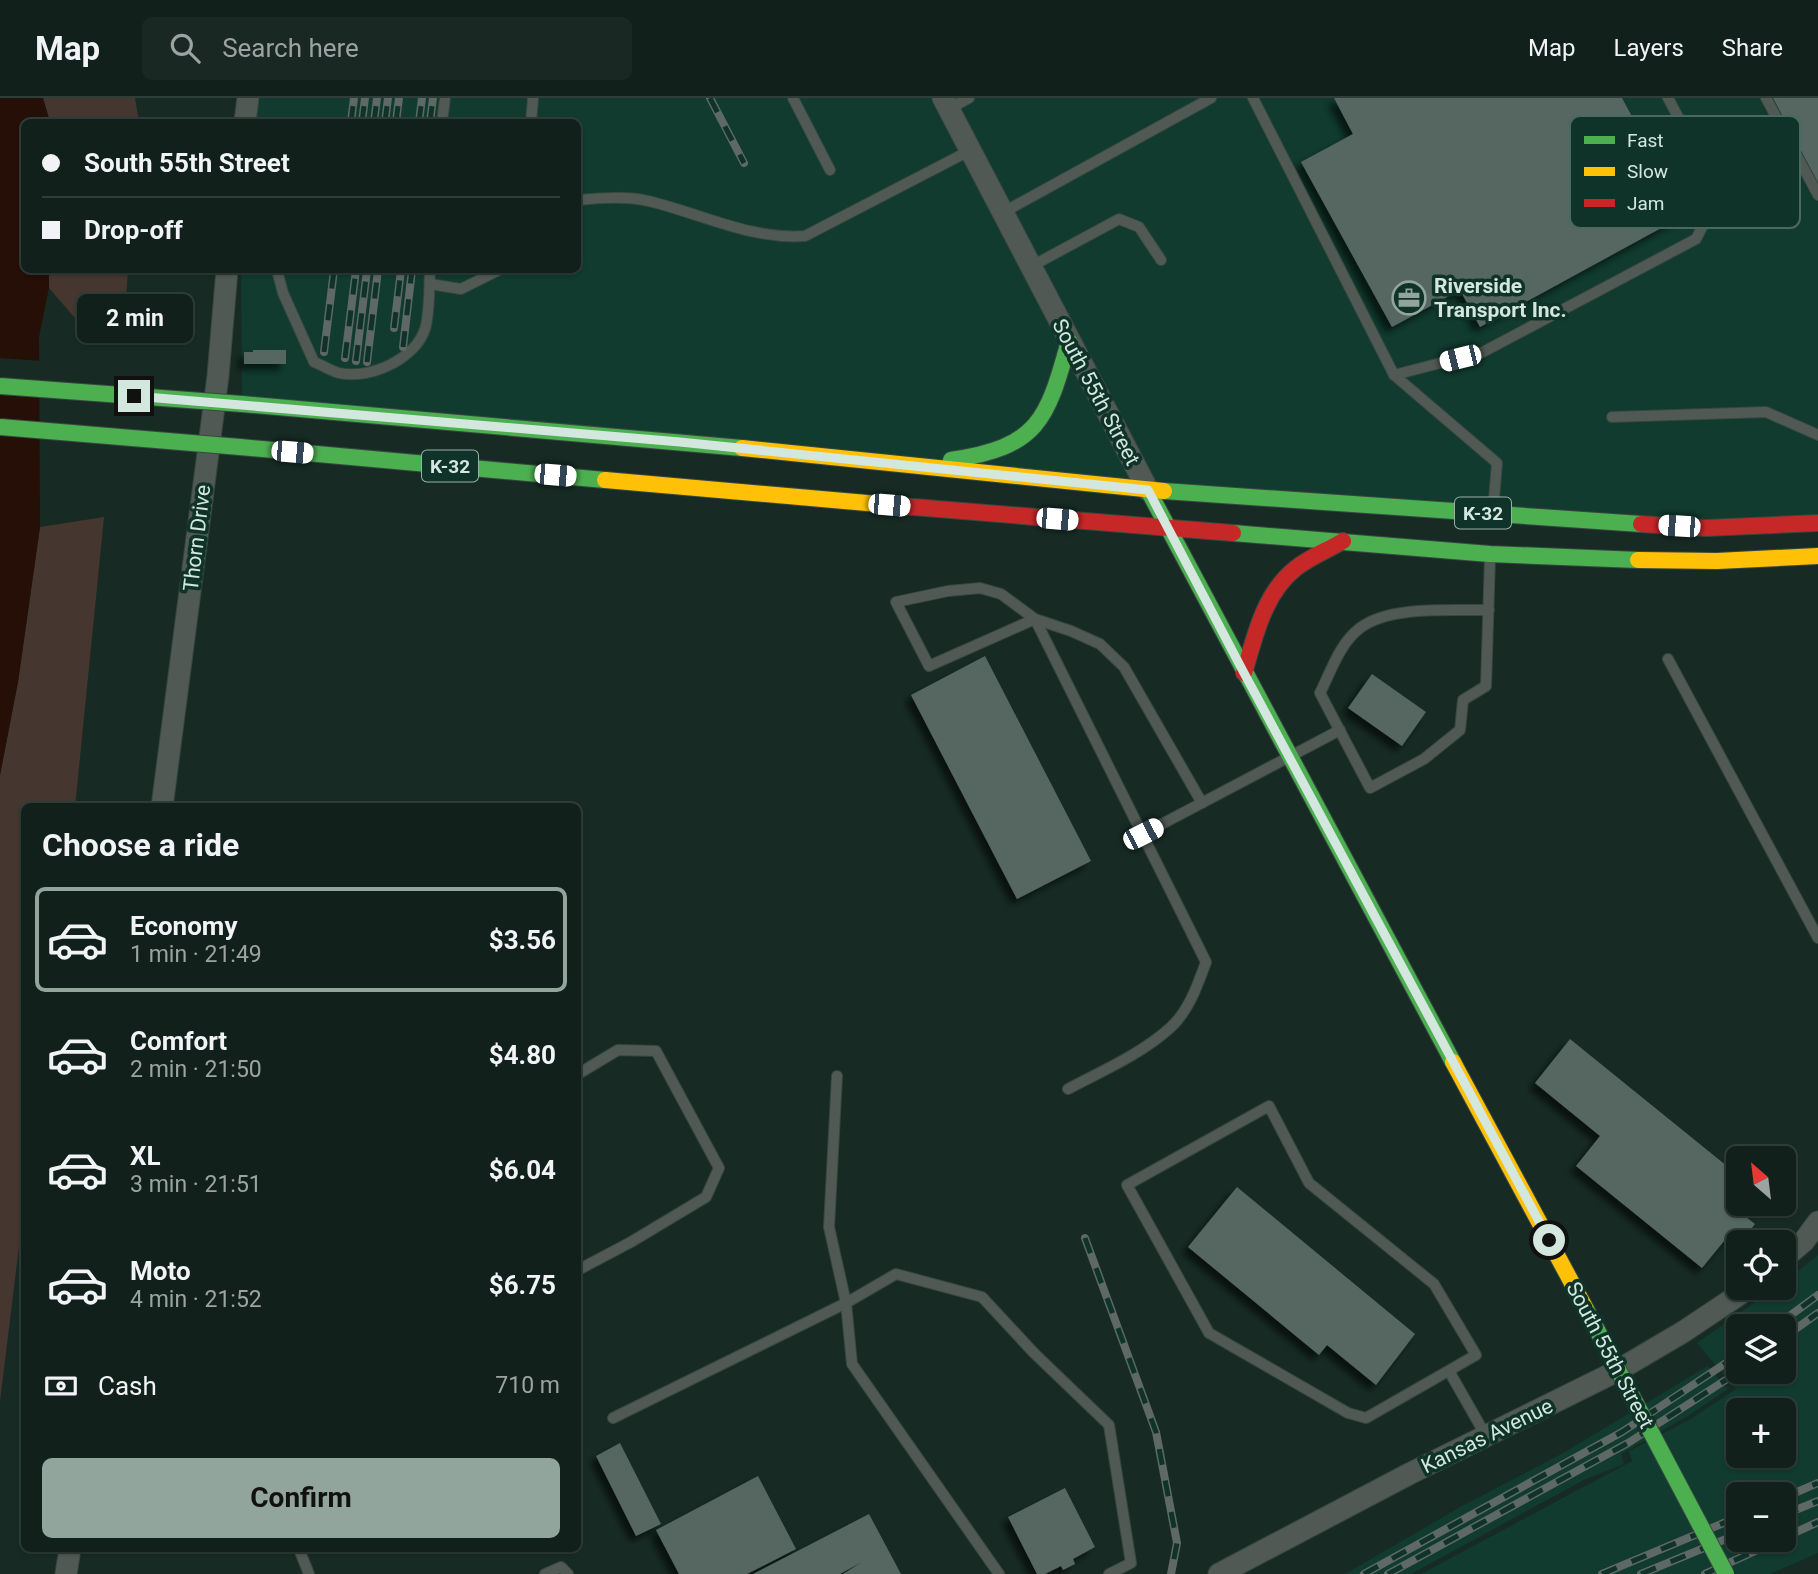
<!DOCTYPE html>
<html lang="en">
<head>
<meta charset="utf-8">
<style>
  :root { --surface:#11201b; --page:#1a2824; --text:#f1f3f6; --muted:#9ca3a3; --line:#303e3a; --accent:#91a59d }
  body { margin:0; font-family:Roboto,sans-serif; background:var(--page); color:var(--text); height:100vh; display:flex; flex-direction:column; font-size:26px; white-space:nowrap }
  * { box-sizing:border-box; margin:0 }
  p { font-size:23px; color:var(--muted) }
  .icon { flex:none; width:38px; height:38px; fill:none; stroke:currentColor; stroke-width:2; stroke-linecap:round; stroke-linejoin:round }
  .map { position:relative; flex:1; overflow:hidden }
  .sheet { position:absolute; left:21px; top:705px; width:560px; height:749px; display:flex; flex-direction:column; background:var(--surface); border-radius:10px; box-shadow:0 2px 5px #0004,0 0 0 2px var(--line) }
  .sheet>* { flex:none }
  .banner { position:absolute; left:21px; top:21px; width:560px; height:154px; border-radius:10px; box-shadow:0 2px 5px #0004,0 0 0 2px var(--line); display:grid; align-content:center; height:154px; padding:0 21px; background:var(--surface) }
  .needle { width:46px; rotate:332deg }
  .buttons { position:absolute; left:1726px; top:1048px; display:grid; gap:14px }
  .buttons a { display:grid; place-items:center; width:70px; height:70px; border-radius:10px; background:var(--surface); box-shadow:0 2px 5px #0004,0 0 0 2px var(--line); font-size:35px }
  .end { position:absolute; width:32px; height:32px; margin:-16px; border:9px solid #d3e7de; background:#111; box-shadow:0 0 0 4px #111 }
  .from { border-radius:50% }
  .bubble { position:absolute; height:49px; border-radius:10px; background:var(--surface); box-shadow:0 2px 5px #0004,0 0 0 2px var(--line); font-size:23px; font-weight:700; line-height:49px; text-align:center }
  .car { position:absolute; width:21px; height:42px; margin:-21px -10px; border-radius:9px; box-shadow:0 0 5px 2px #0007; background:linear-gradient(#fff 24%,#345 0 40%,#fff 0 76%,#345 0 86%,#fff 0) }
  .banner b { display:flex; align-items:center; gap:24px; height:66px; font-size:26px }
  .banner b+b { border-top:2px solid var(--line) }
  .banner i { width:18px; height:18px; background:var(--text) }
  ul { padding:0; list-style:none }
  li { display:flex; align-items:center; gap:21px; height:105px; margin:0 14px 10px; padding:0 7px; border:4px solid transparent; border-radius:10px }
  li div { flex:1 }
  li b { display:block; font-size:26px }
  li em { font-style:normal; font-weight:700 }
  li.active { border-color:var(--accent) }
  li>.icon { width:63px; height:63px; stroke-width:1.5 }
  h2 { padding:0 21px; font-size:32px; line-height:84px }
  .pay { display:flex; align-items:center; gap:18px; height:77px; padding:0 21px; font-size:26px }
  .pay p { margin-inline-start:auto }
  .action { display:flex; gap:14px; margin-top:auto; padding:14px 21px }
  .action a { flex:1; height:80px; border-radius:10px; background:var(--accent); color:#111; font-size:28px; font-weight:700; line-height:80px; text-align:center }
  header { display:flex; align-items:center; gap:42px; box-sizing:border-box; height:98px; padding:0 35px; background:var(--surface); border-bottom:2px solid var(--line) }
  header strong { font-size:33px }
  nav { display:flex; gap:38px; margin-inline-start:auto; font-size:24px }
  .search { width:490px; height:63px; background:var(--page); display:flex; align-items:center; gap:18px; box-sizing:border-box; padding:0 24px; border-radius:10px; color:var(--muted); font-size:26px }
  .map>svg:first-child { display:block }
</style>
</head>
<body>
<header>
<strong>Map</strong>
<div class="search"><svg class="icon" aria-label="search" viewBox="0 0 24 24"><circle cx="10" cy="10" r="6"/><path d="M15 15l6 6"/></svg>Search here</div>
<nav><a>Map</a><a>Layers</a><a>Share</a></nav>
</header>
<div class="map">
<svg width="1818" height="1476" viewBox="0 0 1818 1476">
  <defs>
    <filter id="shadow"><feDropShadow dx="-6" dy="6" stdDeviation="3.5" flood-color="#0009"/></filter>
  </defs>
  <rect width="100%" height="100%" fill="#172b24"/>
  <g fill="#103b2e" fill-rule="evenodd">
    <polygon points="248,0 1818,0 1818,425 1706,430 242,306 241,172 578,172 578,24 245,24"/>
    <path d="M 1818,1157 L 1818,1455 L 1770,1476 L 1421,1476 L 1632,1363 L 1629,1353 L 1689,1322 L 1736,1291 L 1697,1245 L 1775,1190 L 1783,1190 L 1783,1185 ZM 1738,1228 L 1783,1228 L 1783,1274 L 1738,1274 ZM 1738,1312 L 1783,1312 L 1783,1358 L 1738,1358 ZM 1738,1396 L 1783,1396 L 1783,1442 L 1738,1442 Z"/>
    <polygon points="1708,1268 1728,1291 1688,1318 1621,1356 1624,1366 1584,1382 1411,1476 1345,1476 1462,1408 1563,1355"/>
  </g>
  <g fill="#45372f">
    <polygon points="43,0 135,0 139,24 50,24"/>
    <polygon points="49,172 128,172 125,214 110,232 87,234 49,190"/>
    <polygon points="104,419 75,709 24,709 24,1108 0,1303 0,677 18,584 40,429"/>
  </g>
  <polygon fill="#250f06" points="0,0 43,0 50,24 24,24 24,172 49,172 49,190 39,239 40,429 18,584 0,677"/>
  <polygon fill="#172b24" points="0,260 42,263 43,300 0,297"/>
  <g fill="#566660" filter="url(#shadow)">
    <polygon points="1334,0 1622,0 1685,117 1480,229 1460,192 1392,229 1301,64 1353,36"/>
    <polygon points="1773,0 1818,0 1818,85"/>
    <polygon points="253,252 286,252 286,266 244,266 244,254 253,254"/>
    <polygon points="985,558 1091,763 1017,801 911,597"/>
    <polygon points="1372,576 1426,614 1402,648 1348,610"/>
    <polygon points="1570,941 1738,1077 1738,1106 1748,1106 1741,1115 1755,1126 1741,1144 1729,1137 1702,1170 1576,1068 1600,1038 1535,985"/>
    <polygon points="1237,1089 1415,1236 1376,1287 1327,1247 1319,1257 1188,1149"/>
    <polygon points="620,1345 661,1426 636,1438 596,1358"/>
    <polygon points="758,1378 796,1451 747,1476 679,1476 656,1432"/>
    <polygon points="1065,1390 1095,1449 1073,1461 1075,1466 1063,1472 1061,1468 1045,1476 1037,1476 1008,1419"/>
    <polygon points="869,1416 901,1476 843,1476 862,1464 840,1476 753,1476"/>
  </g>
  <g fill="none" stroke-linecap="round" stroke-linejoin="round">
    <defs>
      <g id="lane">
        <polyline points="793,0 830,72"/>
        <polyline points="1253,0 1394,277 1497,365 1493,413"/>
        <polyline points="1766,0 1818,97"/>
        <polyline points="949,11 969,0"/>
        <polyline points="442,24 445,0"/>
        <polyline points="531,24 533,0"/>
        <path d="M 578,102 C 600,100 626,98 648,103 C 700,115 750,142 805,138 L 969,53"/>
        <polyline points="1002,115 1211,0"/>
        <polyline points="1030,169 1119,121 1139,129 1161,162"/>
        <path d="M 277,172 L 283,195 L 314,264 C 322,267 331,273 339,275 C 370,282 415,261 425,231 C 430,215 429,188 430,172"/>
        <polyline points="430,186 461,191 499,172"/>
        <polyline points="1394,277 1483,254 1696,141 1719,96 1668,0"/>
        <polyline points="1612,319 1766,314 1818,337"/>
        <path d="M 1489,512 C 1452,513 1390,507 1360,530 C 1340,545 1331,573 1320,595 L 1370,690 L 1424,661 L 1460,632 L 1463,602 L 1486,588 L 1490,459"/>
        <polyline points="1668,561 1818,840"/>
        <polyline points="1143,736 1340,632"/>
        <polyline points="578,976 618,952 656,953 719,1070 706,1099 631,1144 578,1172"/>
        <path d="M 1068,991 C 1102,973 1141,956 1170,930 C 1189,913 1198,886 1206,864 L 1035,521 L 929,568 L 896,504 L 948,493 L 980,490 L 1001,496 L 1035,521 L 1071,533 L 1100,546 L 1124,569 L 1202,705"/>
        <polygon points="1269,1008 1309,1085 1434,1186 1476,1257 1366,1320 1348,1315 1209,1235 1127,1087"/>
        <polyline points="1449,1273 1486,1338"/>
        <polyline points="613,1320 846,1205 829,1129 837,978"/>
        <polyline points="299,1451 309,1476"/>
        <polyline points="545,1476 561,1469 568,1476"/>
        <polyline points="999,1476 852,1266 846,1205 896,1176 982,1199 1034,1255 1109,1327 1131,1465 1109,1476"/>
      </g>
      <g id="street">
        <polyline points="943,0 1148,392"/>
        <polyline points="245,24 248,0"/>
        <polyline points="162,709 218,278 227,172"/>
        <polyline points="1783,1161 1804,1143 1818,1124"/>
        <polyline points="66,1476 70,1451"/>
        <polyline points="1219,1476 1409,1376 1615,1274 1683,1234 1749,1190"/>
      </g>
      <g id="fast">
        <polyline points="242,306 742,350"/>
        <polyline points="240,349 605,382"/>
        <path d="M 951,362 C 1038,349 1047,323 1069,243"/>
        <polyline points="1148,392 1453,964"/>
        <polyline points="1164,393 1641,426"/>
        <polyline points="1233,435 1490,456 1638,462"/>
      </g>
      <g id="slow">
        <polyline points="742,350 1164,393"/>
        <polyline points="605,382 901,408"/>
        <polyline points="1638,462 1717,463 1818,458"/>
        <polyline points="1453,964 1587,1213"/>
      </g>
      <g id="jam">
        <polyline points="901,408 1233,435"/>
        <polyline points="1641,426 1706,430 1818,425"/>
        <path d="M 1244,575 C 1255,538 1264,495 1296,470 C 1310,459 1328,452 1343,443"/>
      </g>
    </defs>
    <use href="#lane" stroke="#374741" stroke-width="12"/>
    <use href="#street" stroke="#374741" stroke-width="23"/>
    <use href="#fast" stroke="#374741" stroke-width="18"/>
    <use href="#slow" stroke="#374741" stroke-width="18"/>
    <use href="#jam" stroke="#374741" stroke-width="18"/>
    <use href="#lane" stroke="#515955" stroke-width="10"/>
    <use href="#street" stroke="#515955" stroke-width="21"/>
    <use href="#fast" stroke="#4caf50" stroke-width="16"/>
    <use href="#slow" stroke="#ffc107" stroke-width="16"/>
    <use href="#jam" stroke="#c62828" stroke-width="16"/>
    <defs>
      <g id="rail">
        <polyline points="710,0 744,65"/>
        <polyline points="351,24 354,0"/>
        <polyline points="362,24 365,0"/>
        <polyline points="374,24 377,0"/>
        <polyline points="385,24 388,0"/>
        <polyline points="396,24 399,0"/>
        <polyline points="419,24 422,0"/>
        <polyline points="430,24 433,0"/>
        <polyline points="394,230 401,172"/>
        <polyline points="403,249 412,172"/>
        <polyline points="324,254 334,172"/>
        <polyline points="345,260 356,172"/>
        <polyline points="356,263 367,172"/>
        <polyline points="367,264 378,172"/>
        <polyline points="1085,1140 1156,1334 1177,1445 1171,1476"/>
        <polyline points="1776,1228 1818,1197"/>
        <polyline points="1783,1240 1818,1215"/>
        <polyline points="1783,1400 1818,1385"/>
        <polyline points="1783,1417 1818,1403"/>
        <polyline points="1783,1440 1818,1424"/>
        <polyline points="1364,1476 1622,1334 1738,1257"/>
        <polyline points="1388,1476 1628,1345 1738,1274"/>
        <polyline points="1602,1476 1738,1419"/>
        <polyline points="1641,1476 1738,1436"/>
        <polyline points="1705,1476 1779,1442"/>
      </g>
    </defs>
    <use href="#rail" stroke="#5e6865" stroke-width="8"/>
    <use href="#rail" stroke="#0f3328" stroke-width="5" stroke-dasharray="16" stroke-linecap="butt"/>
    <defs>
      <g id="fast-bridge">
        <polyline points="0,288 242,306"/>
        <polyline points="0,329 240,349"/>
        <polyline points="1587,1213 1726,1476"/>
      </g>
    </defs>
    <use href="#fast-bridge" stroke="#374741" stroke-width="18" stroke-linecap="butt"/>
    <use href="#fast-bridge" stroke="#4caf50" stroke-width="16"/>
  </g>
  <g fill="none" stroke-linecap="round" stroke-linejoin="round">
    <polyline stroke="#d3e7de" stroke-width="9" points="134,298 680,344 1148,392 1244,575 1549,1142"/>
  </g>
  <defs>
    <symbol id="office-ring" viewBox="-11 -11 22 22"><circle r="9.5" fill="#0f3328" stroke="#91a59d" stroke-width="1.5"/><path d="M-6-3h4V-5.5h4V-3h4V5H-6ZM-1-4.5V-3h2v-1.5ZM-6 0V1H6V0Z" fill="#91a59d"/></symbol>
  </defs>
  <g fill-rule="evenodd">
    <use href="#office-ring" x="1390" y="181" width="38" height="38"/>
  </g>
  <g text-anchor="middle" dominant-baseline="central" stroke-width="7" stroke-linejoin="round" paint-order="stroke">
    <g fill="#0f3328" stroke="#98b1a7" stroke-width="2">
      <rect x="422" y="352.5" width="56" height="31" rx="5"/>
      <rect x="1455" y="399.5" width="56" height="31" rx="5"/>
    </g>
    <g font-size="19" font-weight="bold" fill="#d3e7de">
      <text x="450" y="368">K-32</text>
      <text x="1483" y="415">K-32</text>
    </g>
    <g font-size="21" font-weight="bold" fill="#d3e7de" stroke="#0f3328" text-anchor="start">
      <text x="1434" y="188">Riverside<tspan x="1434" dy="24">Transport Inc.</tspan></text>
    </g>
    <g font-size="21" fill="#d3e7de" stroke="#0f3328">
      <text transform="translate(1096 294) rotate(62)">South 55th Street</text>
      <text transform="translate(197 440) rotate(-83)">Thorn Drive</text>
      <text transform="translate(1610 1257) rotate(62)">South 55th Street</text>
      <text transform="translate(1487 1338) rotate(-26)">Kansas Avenue</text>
    </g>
  </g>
  <rect x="1570" y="18" width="230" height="112" rx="10" fill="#0f3328" stroke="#4a695f" stroke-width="2"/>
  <rect x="1584" y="38" width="31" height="8" fill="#4caf50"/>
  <rect x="1584" y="69" width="31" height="9" fill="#ffc107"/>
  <rect x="1584" y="101" width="31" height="8" fill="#c62828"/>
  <g font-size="19" fill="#d3e7de">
    <text x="1627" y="49">Fast</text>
    <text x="1627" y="80">Slow</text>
    <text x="1627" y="112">Jam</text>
  </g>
</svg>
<div class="buttons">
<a><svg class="needle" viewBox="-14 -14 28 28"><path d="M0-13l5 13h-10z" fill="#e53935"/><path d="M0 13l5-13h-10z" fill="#9ca3a3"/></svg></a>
<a><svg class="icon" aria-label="locate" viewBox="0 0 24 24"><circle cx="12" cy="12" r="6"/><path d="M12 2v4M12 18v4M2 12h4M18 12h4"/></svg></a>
<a><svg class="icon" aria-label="layers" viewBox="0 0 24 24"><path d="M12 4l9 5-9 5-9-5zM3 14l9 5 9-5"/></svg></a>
<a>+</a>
<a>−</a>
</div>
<i class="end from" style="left:1549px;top:1142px"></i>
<i class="end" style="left:134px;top:298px"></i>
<div class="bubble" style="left:77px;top:196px;width:116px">2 min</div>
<i class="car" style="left:1460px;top:260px;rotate:256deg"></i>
<i class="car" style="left:292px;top:354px;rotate:95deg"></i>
<i class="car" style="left:555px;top:377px;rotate:95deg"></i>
<i class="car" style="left:889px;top:407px;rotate:95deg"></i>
<i class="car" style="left:1057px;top:421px;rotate:95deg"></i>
<i class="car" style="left:1679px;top:428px;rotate:274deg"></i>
<i class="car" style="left:1143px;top:736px;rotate:63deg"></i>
<div class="banner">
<b><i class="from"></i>South 55th Street</b>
<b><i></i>Drop-off</b>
</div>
<section class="sheet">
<h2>Choose a ride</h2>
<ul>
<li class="active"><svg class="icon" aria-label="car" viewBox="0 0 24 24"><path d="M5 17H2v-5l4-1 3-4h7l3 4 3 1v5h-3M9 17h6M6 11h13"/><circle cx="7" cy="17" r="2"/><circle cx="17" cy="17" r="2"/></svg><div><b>Economy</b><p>1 min · 21:49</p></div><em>$3.56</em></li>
<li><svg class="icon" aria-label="car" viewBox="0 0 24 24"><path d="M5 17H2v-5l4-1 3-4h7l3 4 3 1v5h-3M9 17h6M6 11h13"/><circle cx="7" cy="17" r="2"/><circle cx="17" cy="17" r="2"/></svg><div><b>Comfort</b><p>2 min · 21:50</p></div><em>$4.80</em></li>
<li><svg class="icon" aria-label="car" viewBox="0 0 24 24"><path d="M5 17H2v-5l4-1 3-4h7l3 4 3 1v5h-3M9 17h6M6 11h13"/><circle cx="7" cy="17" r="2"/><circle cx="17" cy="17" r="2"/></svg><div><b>XL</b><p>3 min · 21:51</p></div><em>$6.04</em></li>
<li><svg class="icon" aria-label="car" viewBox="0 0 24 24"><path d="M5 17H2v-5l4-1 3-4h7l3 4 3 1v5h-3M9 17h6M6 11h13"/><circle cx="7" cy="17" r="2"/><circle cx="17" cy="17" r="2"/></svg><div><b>Moto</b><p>4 min · 21:52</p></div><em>$6.75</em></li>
</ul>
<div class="pay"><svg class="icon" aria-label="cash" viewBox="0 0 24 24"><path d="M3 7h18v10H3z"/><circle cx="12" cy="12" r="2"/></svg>Cash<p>710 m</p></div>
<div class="action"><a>Confirm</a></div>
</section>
</div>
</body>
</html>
